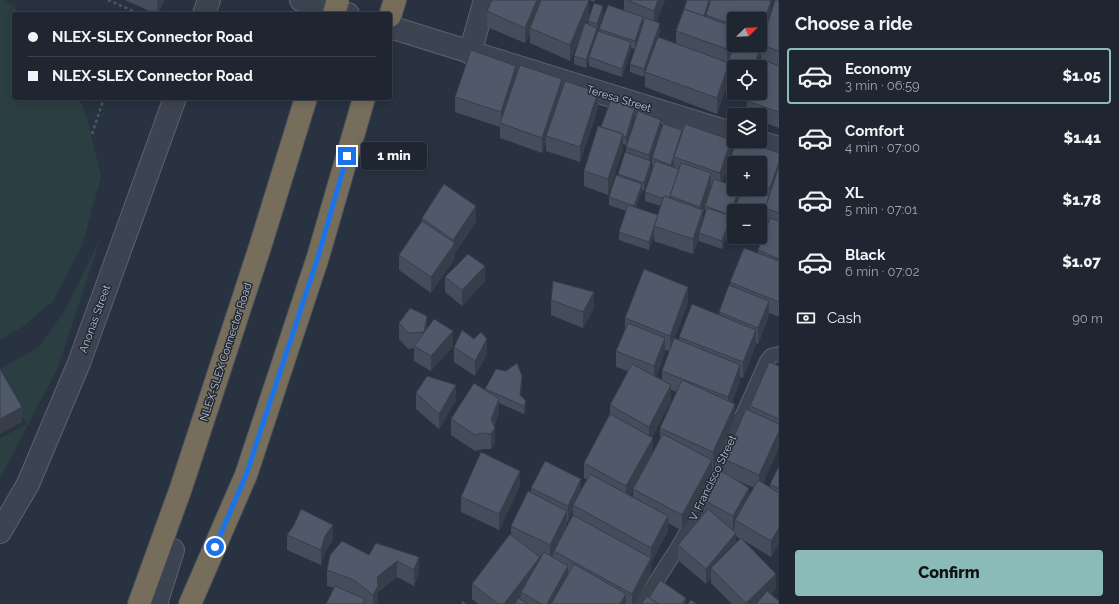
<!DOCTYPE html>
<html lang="en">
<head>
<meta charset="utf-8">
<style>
  :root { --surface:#1f2631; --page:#2c323d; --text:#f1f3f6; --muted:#a1a5ab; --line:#3c434d; --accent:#8bbbb9 }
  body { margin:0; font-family:Raleway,sans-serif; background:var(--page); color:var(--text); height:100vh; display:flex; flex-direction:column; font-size:15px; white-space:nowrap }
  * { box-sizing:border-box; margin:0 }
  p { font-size:13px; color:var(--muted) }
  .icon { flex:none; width:22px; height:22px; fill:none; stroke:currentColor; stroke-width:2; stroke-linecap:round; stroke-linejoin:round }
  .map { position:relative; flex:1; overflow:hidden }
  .details { display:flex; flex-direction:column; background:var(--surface); width:340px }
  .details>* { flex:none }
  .top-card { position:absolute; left:12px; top:12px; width:380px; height:88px; border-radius:4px; box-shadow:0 2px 10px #0003,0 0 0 1px var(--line); display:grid; align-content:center; height:88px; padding:0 16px; background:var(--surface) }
  .needle { width:26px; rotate:67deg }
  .controls { position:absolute; left:727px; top:12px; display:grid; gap:8px }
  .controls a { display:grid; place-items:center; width:40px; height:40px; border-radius:4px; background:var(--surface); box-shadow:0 2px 10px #0003,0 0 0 1px var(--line); font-size:20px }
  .end { position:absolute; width:18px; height:18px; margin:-9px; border:5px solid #1a73e8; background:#fff; box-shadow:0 0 0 2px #fff }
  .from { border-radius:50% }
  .bubble { position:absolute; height:28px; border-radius:4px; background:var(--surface); box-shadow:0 2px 10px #0003,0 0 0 1px var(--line); font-size:13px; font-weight:800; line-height:28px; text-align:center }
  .top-card b { display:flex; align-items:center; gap:14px; height:38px; font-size:15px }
  .top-card b+b { border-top:1px solid var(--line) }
  .top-card i { width:10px; height:10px; background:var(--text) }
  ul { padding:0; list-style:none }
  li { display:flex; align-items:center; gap:12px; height:56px; margin:0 8px 6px; padding:0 8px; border:2px solid transparent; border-radius:4px }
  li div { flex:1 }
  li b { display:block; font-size:15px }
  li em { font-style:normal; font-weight:800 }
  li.selected { border-color:var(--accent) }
  li>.icon { width:36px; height:36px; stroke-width:1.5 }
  h2 { padding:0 16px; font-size:18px; line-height:48px }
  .pay { display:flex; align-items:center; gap:10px; height:44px; padding:0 16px; font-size:15px }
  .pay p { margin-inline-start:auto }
  .action { display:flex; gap:8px; margin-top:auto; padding:8px 16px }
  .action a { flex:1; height:46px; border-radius:4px; background:var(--accent); color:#111; font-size:16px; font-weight:800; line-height:46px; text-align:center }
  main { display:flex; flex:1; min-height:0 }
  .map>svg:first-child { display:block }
</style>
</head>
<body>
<main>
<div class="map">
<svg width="779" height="604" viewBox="0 0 779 604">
  <rect width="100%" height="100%" fill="#293241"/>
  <g fill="#2b3f42">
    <polygon points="0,0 4,0 23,14 14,14 14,98 79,98 87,117 101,177 82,246 53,301 22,327 0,340"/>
    <polygon points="101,237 58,367 0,478 0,438 27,424 0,376 0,369 39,347 66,309"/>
  </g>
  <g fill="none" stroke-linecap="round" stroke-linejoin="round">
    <defs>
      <polyline id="service" points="642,604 680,544 706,497 767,361 771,356 779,354"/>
      <g id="minor">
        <polyline points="204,14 209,0"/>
        <polyline points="470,53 485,0"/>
        <polyline points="0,532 28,484 79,363 175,98"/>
        <polyline points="156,604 173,550"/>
      </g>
      <g id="tertiary">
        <polyline points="301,0 348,14"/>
        <polyline points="390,27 734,134"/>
        <polyline points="756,141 779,148"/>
      </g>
      <g id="motorway">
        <polyline points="390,16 395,0"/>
        <polyline points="139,604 181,488 260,247 306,98"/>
        <polyline points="190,604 246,475 318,257 364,98"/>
      </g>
    </defs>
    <use href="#service" stroke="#5b626f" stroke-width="16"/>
    <use href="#minor" stroke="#5b626f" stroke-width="24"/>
    <use href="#tertiary" stroke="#5b626f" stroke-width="24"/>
    <use href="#motorway" stroke="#484f5c" stroke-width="24"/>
    <g stroke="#495b5f" stroke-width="2.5" stroke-dasharray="3 3" stroke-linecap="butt">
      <polyline points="108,0 133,11 132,14"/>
      <polyline points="92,134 104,98"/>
    </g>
    <use href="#service" stroke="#3d4451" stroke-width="14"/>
    <use href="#minor" stroke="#3d4451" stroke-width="22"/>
    <use href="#tertiary" stroke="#3d4451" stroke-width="22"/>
    <use href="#motorway" stroke="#776d5b" stroke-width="22"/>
    <defs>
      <polyline id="motorway-bridge" points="334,14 338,0"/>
    </defs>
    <use href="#motorway-bridge" stroke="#484f5c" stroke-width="24" stroke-linecap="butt"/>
    <use href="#motorway-bridge" stroke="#776d5b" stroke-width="22"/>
  </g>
  <g fill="#444d5b" fill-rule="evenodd">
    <polygon points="125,0 164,0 164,1 158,14 156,14"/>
    <path d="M 492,0 L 595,0 L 594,2 L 589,0 L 589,15 L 586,23 L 588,24 L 588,21 L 603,14 L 597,33 L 599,31 L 599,29 L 624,11 L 624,0 L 665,0 L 656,22 L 660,31 L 650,59 L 676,43 L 676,31 L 687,0 L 773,0 L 771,5 L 771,12 L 779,0 L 779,128 L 760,121 L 760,115 L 747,115 L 747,101 L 761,60 L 761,53 L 756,67 L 734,67 L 734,69 L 729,67 L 729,79 L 717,114 L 645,87 L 645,73 L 644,77 L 630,72 L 630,64 L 635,49 L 631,48 L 631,50 L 622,77 L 589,66 L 589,59 L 586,68 L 574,64 L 574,56 L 581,35 L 570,61 L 530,43 L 530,33 L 525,43 L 487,27 L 487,11 ZM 734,19 L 760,19 L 760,45 L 729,59 L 729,63 L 728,63 L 734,45 Z"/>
    <polygon points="516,75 562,90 598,108 580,162 546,151 546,141 542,153 500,138 500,127 455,112 455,97"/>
    <polygon points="635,115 626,145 623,144 623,149 608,195 584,186 584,171 601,127"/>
    <path d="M 661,128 L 650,161 L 651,170 L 644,191 L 642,190 L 636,208 L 658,215 L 661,206 L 645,201 L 645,192 L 653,167 L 652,166 L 652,158 L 731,155 L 779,162 L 779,317 L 769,313 L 769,316 L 758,344 L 756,343 L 756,345 L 743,378 L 740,377 L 740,381 L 732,402 L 735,419 L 713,468 L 712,467 L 712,476 L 682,531 L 668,523 L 668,531 L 651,563 L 651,574 L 635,604 L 478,604 L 472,599 L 472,584 L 511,535 L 511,526 L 531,493 L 531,488 L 581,491 L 587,480 L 584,478 L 584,463 L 610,414 L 610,405 L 628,371 L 616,367 L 616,351 L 625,329 L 625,318 L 688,303 L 674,339 L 679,341 L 679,337 L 719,315 L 719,312 L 730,286 L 730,282 L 758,253 L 758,250 L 766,229 L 765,229 L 765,217 L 760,232 L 760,211 L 741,193 L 739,192 L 739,196 L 731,219 L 731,225 L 722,249 L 699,241 L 699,237 L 693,254 L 654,241 L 654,235 L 649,250 L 619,240 L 619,232 L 626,211 L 609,205 L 609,197 L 618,175 L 618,174 L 626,153 L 626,147 ZM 734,163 L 760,163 L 760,189 L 734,189 ZM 726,173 L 726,183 L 722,182 ZM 707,200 L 705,206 L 705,214 L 703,221 L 703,214 ZM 665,350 L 669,351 L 662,371 L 662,380 L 656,377 L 665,353 ZM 671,390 L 677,392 L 660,428 L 660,438 L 653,452 L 652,437 L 671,401 ZM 633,489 L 633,497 L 630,495 ZM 573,510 L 573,515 L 561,538 L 567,526 L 567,521 L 568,522 ZM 535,554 L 542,557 L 540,560 Z"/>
    <polygon points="734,212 734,223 733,222 733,214"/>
    <polygon points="422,218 476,222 455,253 455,258 431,293 399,270 399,255 422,222"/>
    <polygon points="445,277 485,281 462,306 445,292"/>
    <polygon points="551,300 594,308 583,328 551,315"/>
    <polygon points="399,323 427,328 453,346 431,371 414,361 414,348 408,349 399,339"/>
    <polygon points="474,339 487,354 475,376 454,362 454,347"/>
    <path d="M 779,366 L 779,447 L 763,483 L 770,487 L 770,484 L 779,466 L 779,543 L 771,557 L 743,540 L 776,589 L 771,594 L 779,604 L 732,604 L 711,583 L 711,578 L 706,584 L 678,560 L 678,545 L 704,513 L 704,500 L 724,473 L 724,459 L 750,410 L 750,406 ZM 736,480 L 754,488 L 749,497 ZM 736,536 L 740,539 L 736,543 Z"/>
    <polygon points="506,371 522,384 520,396 526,409 524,414 499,403 499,414 494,426 495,443 491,449 484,449 475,451 451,435 451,419 485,390 485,389"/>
    <polygon points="416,393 456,400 439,429 416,409"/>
    <polygon points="520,486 499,530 461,512 461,497"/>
    <polygon points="287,535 333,540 325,552 321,565 287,550"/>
    <polygon points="376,543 419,572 414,586 397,577 378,592 378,602 377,604 326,604 334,588 327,586 327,570 369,555"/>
  </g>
  <g fill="#373e4a">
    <polygon points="157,0 164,0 164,1 158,14"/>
    <polygon points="537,0 540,0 540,8 530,28 530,33 525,43 525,28"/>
    <polygon points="589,0 589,15 570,61 570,45"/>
    <polygon points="658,0 665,0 654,27 654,11"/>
    <polygon points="709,0 710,7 706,15 706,18 703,19"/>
    <polygon points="770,0 773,0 771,5 771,16 761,44 761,53 756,67 754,67 760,45 760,33"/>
    <polygon points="603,6 603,14 597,32 597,24"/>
    <polygon points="643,17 643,26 635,49 635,41"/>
    <polygon points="660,23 660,31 644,77 644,69"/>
    <polygon points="597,28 597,36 589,57 589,59 586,68 586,60"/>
    <polygon points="734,29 734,45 727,64 727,49"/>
    <polygon points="631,42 631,50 622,77 622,69"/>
    <polygon points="729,63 729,79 717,114 717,98"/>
    <polygon points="516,66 516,81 501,123 501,112"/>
    <polygon points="562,79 562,95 546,136 546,141 542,153 542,138"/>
    <polygon points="598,92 598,108 580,162 580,147"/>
    <polygon points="635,107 635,115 626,145 626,137"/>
    <polygon points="661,120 661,128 649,163 649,155"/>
    <polygon points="623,134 623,149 608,195 608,179"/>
    <polygon points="731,140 731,155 720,189 720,173"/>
    <polygon points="674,159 674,167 671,173 671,165"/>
    <polygon points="651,161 651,170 644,191 644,183"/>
    <polygon points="779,162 779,177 770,203 770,188"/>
    <polygon points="711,173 711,189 703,214 703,225 699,233 699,237 693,254 693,239 700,218 700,207"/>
    <polygon points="642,184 642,192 634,214 634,206"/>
    <polygon points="739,189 739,196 731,219 731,225 722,249 722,241 730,220 730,215"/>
    <polygon points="476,206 476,222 455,253 455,258 431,293 431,277 453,245 453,240"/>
    <polygon points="765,209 765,217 760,232 760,224"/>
    <polygon points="654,227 654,235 649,250 649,242"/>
    <polygon points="485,266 485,281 462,306 462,290"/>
    <polygon points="688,287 688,303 670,351 670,336"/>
    <polygon points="594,292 594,308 583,328 583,312"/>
    <polygon points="769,301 769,316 758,344 758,328"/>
    <polygon points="427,316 427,332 424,332"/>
    <polygon points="756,330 756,345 743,378 743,362"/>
    <polygon points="453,331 453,346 431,371 431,356"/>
    <polygon points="665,338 665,353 654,382 654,366"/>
    <polygon points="487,339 487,354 475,376 475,361"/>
    <polygon points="740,365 740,381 728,412 728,397"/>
    <polygon points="522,376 522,384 520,403 520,395"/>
    <polygon points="456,385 456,400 439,429 439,414"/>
    <polygon points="671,385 671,401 649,442 649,427"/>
    <polygon points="499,399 499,414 491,434 491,419"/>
    <polygon points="526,401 526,409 524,414 524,406"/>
    <polygon points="735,404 735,419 713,468 713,452"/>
    <polygon points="22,407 22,422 0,434 0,419"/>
    <polygon points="495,428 495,443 491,449 491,434"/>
    <polygon points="779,431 779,447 759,491 759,475"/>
    <polygon points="653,438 653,453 626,501 626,486"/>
    <polygon points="712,460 712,476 682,531 682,515"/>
    <polygon points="520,471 520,486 499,530 499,514"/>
    <polygon points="581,479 581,495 573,505 573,510 568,522 568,506"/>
    <polygon points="749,488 749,504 735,520 735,527 733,532 733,516"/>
    <polygon points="567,511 567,526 554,551 554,553 550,561 550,545"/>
    <polygon points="668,516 668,531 651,563 651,574 635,604 632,604 632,594 651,558 651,548"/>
    <polygon points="333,525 333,540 325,552 321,565 321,550 325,536"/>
    <polygon points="779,528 779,543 771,557 771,541"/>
    <polygon points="736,533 736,548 711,568 711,578 706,584 706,569"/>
    <polygon points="419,557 419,572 414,586 414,570"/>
    <polygon points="540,557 540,573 521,592 521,597 516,604 504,604"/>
    <polygon points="397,561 397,577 378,592 378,602 377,604 373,604 373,595 377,577"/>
    <polygon points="568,566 568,582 556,604 547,604"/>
    <polygon points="776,574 776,589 761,604 746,604"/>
    <polygon points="626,594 626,604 620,604"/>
    <polygon points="686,598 686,604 682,604"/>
  </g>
  <g fill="#4f596a" stroke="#373e4a">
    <polygon points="492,0 537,0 525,28 487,11"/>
    <polygon points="541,0 589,0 570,45 530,28"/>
    <polygon points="627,0 658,0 654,11"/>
    <polygon points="687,0 709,0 704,16 684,9 683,12"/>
    <polygon points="711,0 769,0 771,1 760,33 760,19 734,19 734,25 706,15"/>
    <polygon points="775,0 779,0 779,51 761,45"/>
    <polygon points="594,3 603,6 597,24 588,21"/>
    <polygon points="608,5 643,17 635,41 599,29"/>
    <polygon points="684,9 734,27 734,29 727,49 676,31"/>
    <polygon points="645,18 660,23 644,69 630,64"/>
    <polygon points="585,23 597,28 586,60 574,56"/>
    <polygon points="598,31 631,42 622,69 589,57"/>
    <polygon points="658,37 729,63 717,98 645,72"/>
    <polygon points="760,44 761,44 754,67 729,59 734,45 760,45"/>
    <polygon points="471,50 516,66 501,112 455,97"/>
    <polygon points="761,59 779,66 779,112 747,101 750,93 760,93 760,67 758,67"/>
    <polygon points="520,65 562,79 542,138 500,123"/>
    <polygon points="565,81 598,92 580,147 546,136"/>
    <polygon points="611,99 635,107 626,137 623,136 623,134 601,127"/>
    <polygon points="638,111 661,120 649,155 626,147"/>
    <polygon points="663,124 682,130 671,165 652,158"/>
    <polygon points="685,124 731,140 720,173 674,157"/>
    <polygon points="598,126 623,134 608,179 584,171"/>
    <polygon points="736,141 744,141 779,153 779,162 770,188 760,184 760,163 734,163 734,175 726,172"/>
    <polygon points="625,152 651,161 644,183 618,174"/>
    <polygon points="655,161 679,169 670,196 670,198 664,196 664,199 645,192"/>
    <polygon points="681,163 711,173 700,207 670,196"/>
    <polygon points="779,166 779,213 765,208"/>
    <polygon points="616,175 642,184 634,206 609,197"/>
    <polygon points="714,179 734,186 734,189 739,189 730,215 705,206"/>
    <polygon points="444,184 476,206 453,240 422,218"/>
    <polygon points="742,189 750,189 769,196 760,224 760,211 734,211"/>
    <polygon points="664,196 703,210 693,239 654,226"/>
    <polygon points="628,205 658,215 649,242 619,232"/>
    <polygon points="707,208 731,216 722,241 699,233"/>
    <polygon points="770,218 779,221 779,259 758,250"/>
    <polygon points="422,221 455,243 431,277 399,255"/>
    <polygon points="744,248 779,261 779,302 730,282"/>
    <polygon points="468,254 485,266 462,290 445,277"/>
    <polygon points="644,269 688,287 670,336 625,318"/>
    <polygon points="553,281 594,292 583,312 551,300"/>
    <polygon points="729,285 769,301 758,328 719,312"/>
    <polygon points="692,304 756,330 743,362 679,337"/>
    <polygon points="410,308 427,316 424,332 408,333 399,323"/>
    <polygon points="434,319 453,331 431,356 414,346"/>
    <polygon points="628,323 665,338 654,366 616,351"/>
    <polygon points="462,330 474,339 481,332 487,339 475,361 454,347"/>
    <polygon points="674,338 740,365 728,397 662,371"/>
    <polygon points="769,362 779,366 779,419 750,406"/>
    <polygon points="517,363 522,376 520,395 526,401 524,406 485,389 496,369 506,371"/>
    <polygon points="632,364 671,385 649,427 610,405"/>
    <polygon points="0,369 22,407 0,419"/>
    <polygon points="427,376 456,385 439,414 416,393"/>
    <polygon points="682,380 735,404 713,452 660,428"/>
    <polygon points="474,383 499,399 491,419 495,428 491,434 484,433 475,435 451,419"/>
    <polygon points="746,409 779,424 779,431 759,475 724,459"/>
    <polygon points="610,414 653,438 626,486 584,463"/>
    <polygon points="663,434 712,460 682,515 633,489"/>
    <polygon points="481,452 520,471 499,514 461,497"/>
    <polygon points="545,461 581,479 568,506 531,488"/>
    <polygon points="779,466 779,489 770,484"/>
    <polygon points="721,471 749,488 733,516 704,500"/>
    <polygon points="590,474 668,516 651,548 573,505"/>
    <polygon points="758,480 779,493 779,528 771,541 735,520"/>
    <polygon points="528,491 567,511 550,545 511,526"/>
    <polygon points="301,509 333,525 325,536 321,550 287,535 294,525"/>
    <polygon points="708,509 736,533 706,569 678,545"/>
    <polygon points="573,515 651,558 632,594 554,551"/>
    <polygon points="510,534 540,557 504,604 498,604 472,584"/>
    <polygon points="741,538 776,574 746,603 711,568"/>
    <polygon points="342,541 369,555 376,543 419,557 414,570 397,561 377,577 378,586 373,595 354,580 327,570 330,555"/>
    <polygon points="544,552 568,566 547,604 541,604 521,592"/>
    <polygon points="574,564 626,594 620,604 551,604"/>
    <polygon points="660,580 686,598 682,604 658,604 649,598"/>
    <polygon points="335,586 365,599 363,604 326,604"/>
    <polygon points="767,591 779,601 779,604 756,604"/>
    <polygon points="647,596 658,604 641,604"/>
    <polygon points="518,598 528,604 515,604"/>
    <polygon points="691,600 697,604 688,604"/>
    <polygon points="462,601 467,604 461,604"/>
  </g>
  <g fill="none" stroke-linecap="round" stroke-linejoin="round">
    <polyline stroke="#1a73e8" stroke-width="5" points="215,547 246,475 318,257 347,156"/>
  </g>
  <g text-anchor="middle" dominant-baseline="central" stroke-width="3" stroke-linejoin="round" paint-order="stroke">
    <g font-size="11" fill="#bac0cb" stroke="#222937">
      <text transform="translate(619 99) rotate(17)">Teresa Street</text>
      <text transform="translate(95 319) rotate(-70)">Anonas Street</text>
      <text transform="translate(226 352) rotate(-72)">NLEX-SLEX Connector Road</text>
      <text transform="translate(713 478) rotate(-64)">V. Francisco Street</text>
    </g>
  </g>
</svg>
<div class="controls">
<a><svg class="needle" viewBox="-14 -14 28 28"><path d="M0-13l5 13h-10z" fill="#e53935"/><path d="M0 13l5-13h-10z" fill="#a1a5ab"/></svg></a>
<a><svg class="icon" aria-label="locate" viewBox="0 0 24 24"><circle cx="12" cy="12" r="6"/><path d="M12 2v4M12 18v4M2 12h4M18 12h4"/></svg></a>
<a><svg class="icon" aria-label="layers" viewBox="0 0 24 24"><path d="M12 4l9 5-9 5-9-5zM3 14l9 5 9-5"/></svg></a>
<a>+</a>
<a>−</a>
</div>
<i class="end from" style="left:215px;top:547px"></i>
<i class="end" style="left:347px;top:156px"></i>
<div class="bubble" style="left:361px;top:142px;width:66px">1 min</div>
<div class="top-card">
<b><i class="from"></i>NLEX-SLEX Connector Road</b>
<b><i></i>NLEX-SLEX Connector Road</b>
</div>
</div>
<section class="details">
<h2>Choose a ride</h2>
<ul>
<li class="selected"><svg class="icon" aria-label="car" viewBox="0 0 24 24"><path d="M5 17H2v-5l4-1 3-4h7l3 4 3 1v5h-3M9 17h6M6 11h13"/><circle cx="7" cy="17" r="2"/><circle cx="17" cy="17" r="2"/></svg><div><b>Economy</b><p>3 min · 06:59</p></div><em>$1.05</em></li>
<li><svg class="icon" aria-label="car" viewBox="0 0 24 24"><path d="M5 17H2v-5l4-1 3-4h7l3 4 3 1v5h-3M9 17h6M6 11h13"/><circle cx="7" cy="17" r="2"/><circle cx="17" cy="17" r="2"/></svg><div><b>Comfort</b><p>4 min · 07:00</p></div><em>$1.41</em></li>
<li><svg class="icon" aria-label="car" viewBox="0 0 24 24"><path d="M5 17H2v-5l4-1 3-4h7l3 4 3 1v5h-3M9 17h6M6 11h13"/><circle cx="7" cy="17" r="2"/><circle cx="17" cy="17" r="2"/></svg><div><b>XL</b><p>5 min · 07:01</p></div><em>$1.78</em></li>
<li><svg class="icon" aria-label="car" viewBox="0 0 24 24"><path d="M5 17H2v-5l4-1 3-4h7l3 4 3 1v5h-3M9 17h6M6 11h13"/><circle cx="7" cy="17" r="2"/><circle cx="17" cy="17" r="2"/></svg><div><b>Black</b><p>6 min · 07:02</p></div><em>$1.07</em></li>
</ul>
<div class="pay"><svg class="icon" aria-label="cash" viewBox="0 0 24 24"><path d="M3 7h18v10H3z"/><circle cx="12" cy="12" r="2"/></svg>Cash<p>90 m</p></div>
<div class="action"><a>Confirm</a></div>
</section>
</main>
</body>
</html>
